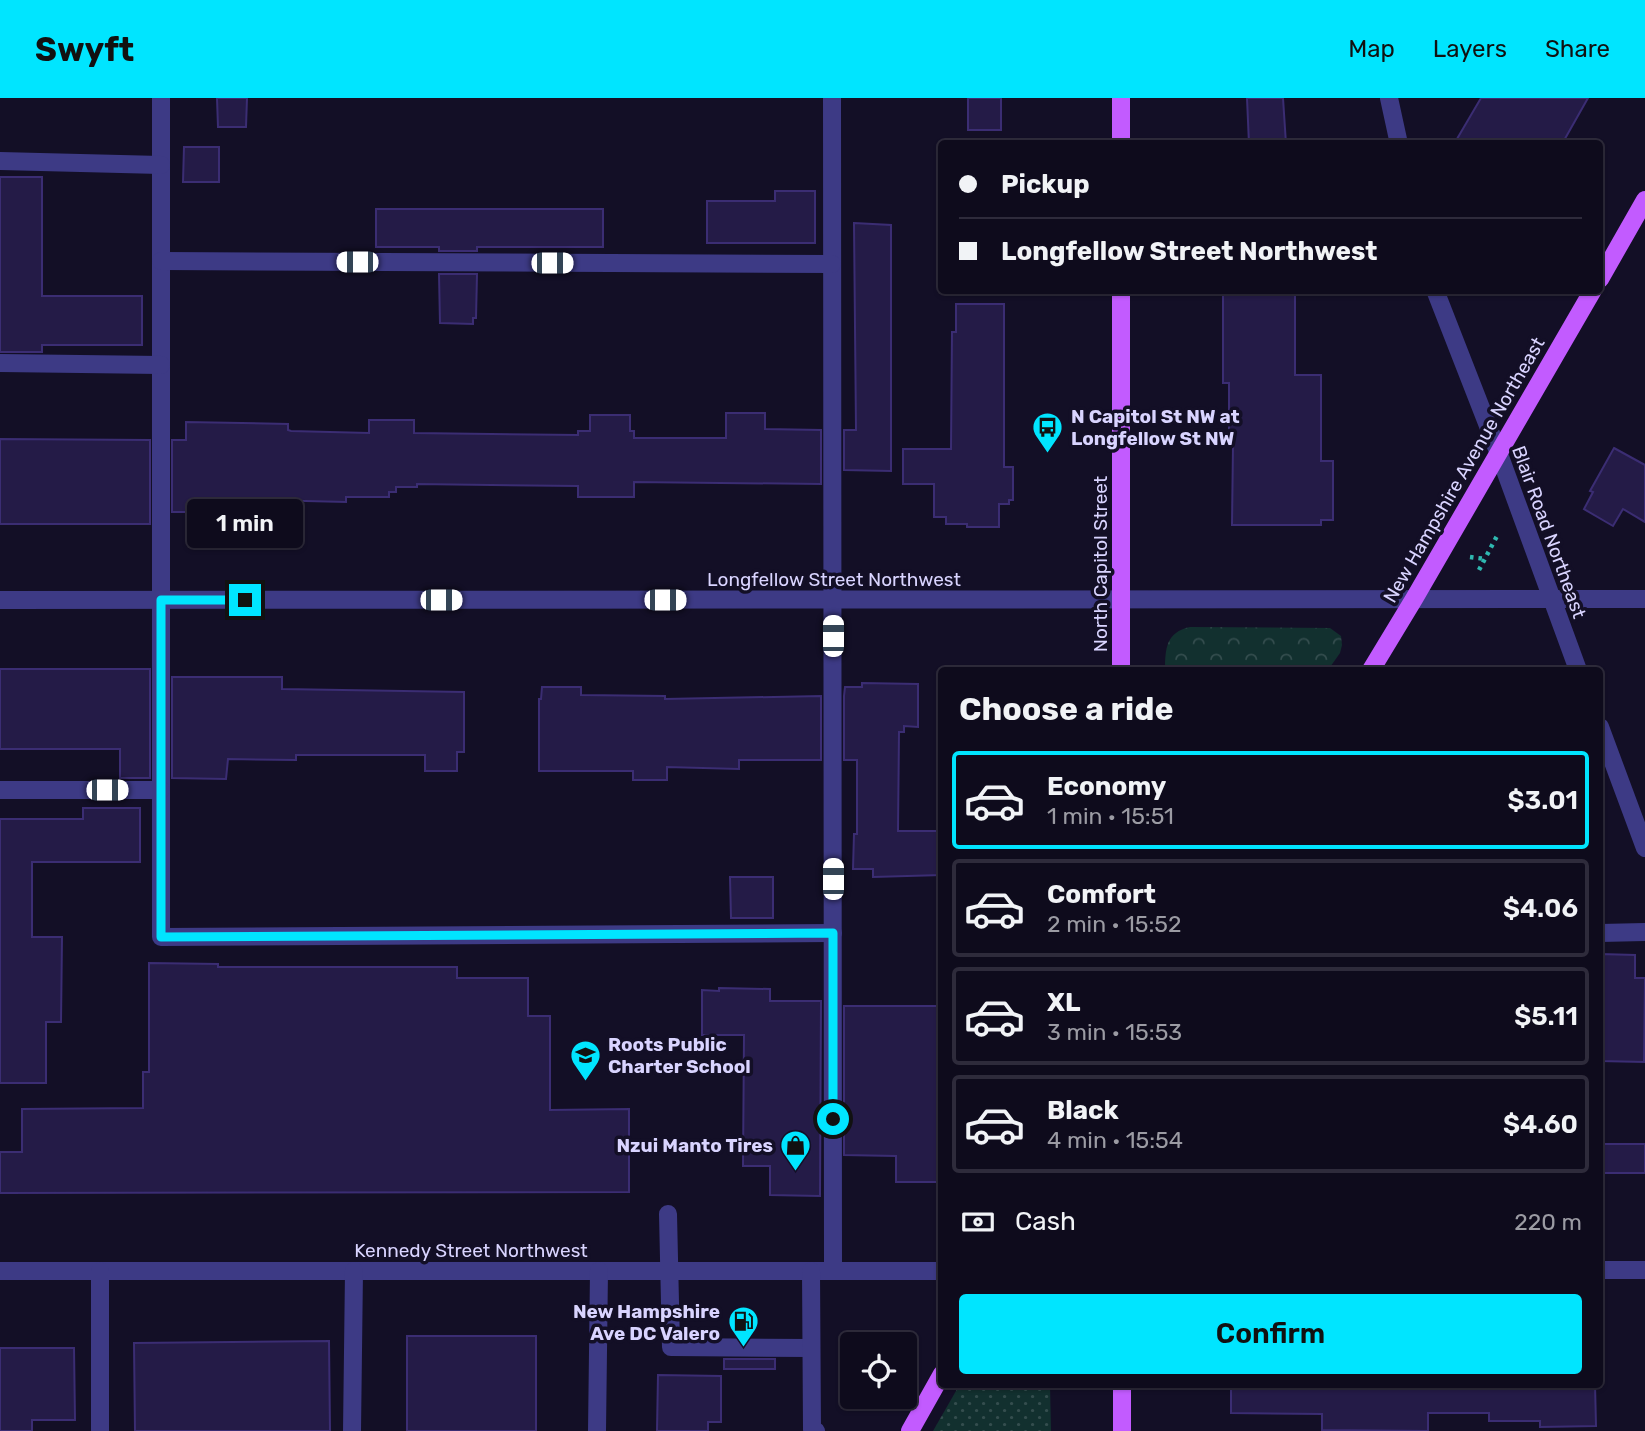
<!DOCTYPE html>
<html lang="en">
<head>
<meta charset="utf-8">
<style>
  :root { --surface:#0e0b1c; --page:#171425; --text:#f1f3f6; --muted:#9b9ba3; --line:#2e2b3b; --accent:#00e5ff }
  body { margin:0; font-family:Rubik,sans-serif; background:var(--page); color:var(--text); height:100vh; display:flex; flex-direction:column; font-size:26px; white-space:nowrap }
  * { box-sizing:border-box; margin:0 }
  p { font-size:23px; color:var(--muted) }
  .icon { flex:none; width:38px; height:38px; fill:none; stroke:currentColor; stroke-width:2; stroke-linecap:round; stroke-linejoin:round }
  .map { position:relative; flex:1; overflow:hidden }
  .drawer { position:absolute; left:938px; top:569px; width:665px; height:721px; display:flex; flex-direction:column; background:var(--surface); border-radius:7px; box-shadow:0 2px 5px #0004,0 0 0 2px var(--line) }
  .drawer>* { flex:none }
  .guide { position:absolute; left:938px; top:42px; width:665px; height:154px; border-radius:7px; box-shadow:0 2px 5px #0004,0 0 0 2px var(--line); display:grid; align-content:center; height:154px; padding:0 21px; background:var(--surface) }
  .tools { position:absolute; left:840px; top:1234px; display:grid; gap:14px }
  .tools a { display:grid; place-items:center; width:77px; height:77px; border-radius:7px; background:var(--surface); box-shadow:0 2px 5px #0004,0 0 0 2px var(--line); font-size:35px }
  .end { position:absolute; width:32px; height:32px; margin:-16px; border:9px solid #00e5ff; background:#111; box-shadow:0 0 0 4px #111 }
  .from { border-radius:50% }
  .bubble { position:absolute; height:49px; border-radius:7px; background:var(--surface); box-shadow:0 2px 5px #0004,0 0 0 2px var(--line); font-size:23px; font-weight:600; line-height:49px; text-align:center }
  .car { position:absolute; width:21px; height:42px; margin:-21px -10px; border-radius:9px; box-shadow:0 0 5px 2px #0007; background:linear-gradient(#fff 24%,#345 0 40%,#fff 0 76%,#345 0 86%,#fff 0) }
  .guide b { display:flex; align-items:center; gap:24px; height:66px; font-size:26px }
  .guide b+b { border-top:2px solid var(--line) }
  .guide i { width:18px; height:18px; background:var(--text) }
  ul { padding:0; list-style:none }
  li { display:flex; align-items:center; gap:21px; height:98px; margin:0 14px 10px; padding:0 7px; border:4px solid var(--line); border-radius:7px }
  li div { flex:1 }
  li b { display:block; font-size:26px }
  li em { font-style:normal; font-weight:600 }
  li.active { border-color:var(--accent) }
  li>.icon { width:63px; height:63px; stroke-width:1.5 }
  h2 { padding:0 21px; font-size:32px; line-height:84px }
  .pay { display:flex; align-items:center; gap:18px; height:77px; padding:0 21px; font-size:26px }
  .pay p { margin-inline-start:auto }
  .primary-button { display:flex; gap:14px; margin-top:auto; padding:14px 21px }
  .primary-button a { flex:1; height:80px; border-radius:7px; background:var(--accent); color:#111; font-size:28px; font-weight:600; line-height:80px; text-align:center }
  header { display:flex; align-items:center; gap:42px; box-sizing:border-box; height:98px; padding:0 35px; background:var(--accent); color:#111 }
  header strong { font-size:33px }
  nav { display:flex; gap:38px; margin-inline-start:auto; font-size:24px }
  .map>svg:first-child { display:block }
</style>
</head>
<body>
<header>
<strong>Swyft</strong>
<nav><a>Map</a><a>Layers</a><a>Share</a></nav>
</header>
<div class="map">
<svg width="1645" height="1333" viewBox="0 0 1645 1333">
  <defs>
    <pattern id="grass-dots" width="8" height="8" patternUnits="userSpaceOnUse" patternTransform="scale(1.75)"><rect width="8" height="8" fill="#12302f"/><path d="M2 2h.1M6 6h.1" fill="none" stroke="#344d4e" stroke-width="1.8" stroke-linecap="round"/></pattern>
    <pattern id="park-crowns" width="20" height="18" patternUnits="userSpaceOnUse" patternTransform="scale(1.75)"><rect width="20" height="18" fill="#12302f"/><path d="M2 6a3 3 0 1 1 6 0M12 15a3 3 0 1 1 6 0" fill="none" stroke="#344d4e"/></pattern>
  </defs>
  <rect width="100%" height="100%" fill="#130f26"/>
  <polygon fill="url(#grass-dots)" points="960,1286 1050,1286 1051,1333 933,1333"/>
  <path fill="url(#park-crowns)" d="M 1190,529 L 1330,530 L 1341,538 L 1342,547 L 1340,555 L 1328,572 L 1165,572 C 1165,551 1166,534 1190,529 Z"/>
  <g fill="#241b47" stroke="#3b2d73" stroke-width="2">
    <polygon points="217,0 247,0 246,29 218,29"/>
    <rect x="968" y="0" width="33" height="32"/>
    <polygon points="1247,0 1283,0 1286,46 1249,46"/>
    <polygon points="1481,0 1588,0 1562,46 1454,46"/>
    <polygon points="184,49 219,49 219,84 183,84"/>
    <polygon points="0,79 42,79 42,198 142,198 142,247 42,247 42,254 0,254"/>
    <polygon points="775,93 815,93 815,145 707,145 707,103 775,103"/>
    <polygon points="376,111 603,111 603,149 477,149 477,153 439,153 439,149 376,149"/>
    <polygon points="854,125 891,127 891,373 844,372 844,332 856,332"/>
    <polygon points="439,176 477,176 476,220 473,220 473,226 440,225"/>
    <polygon points="1223,192 1295,192 1295,277 1321,277 1321,363 1333,363 1333,422 1321,422 1321,427 1232,427 1233,347 1229,347 1229,285 1223,285"/>
    <polygon points="956,206 1004,206 1004,369 1013,369 1013,402 1009,402 1009,406 999,406 999,429 967,429 967,426 946,426 946,419 934,419 934,386 903,386 903,351 951,351 952,234 956,234"/>
    <polygon points="726,315 765,315 765,331 821,332 821,386 634,384 634,399 578,399 578,388 417,386 417,389 396,389 396,394 389,394 389,399 346,399 346,404 224,401 221,402 221,414 172,414 172,342 186,342 186,324 288,326 288,332 291,333 369,335 369,322 414,322 414,335 578,337 578,333 590,333 590,317 630,317 630,333 634,333 634,340 726,340"/>
    <polygon points="0,341 150,342 150,426 0,426"/>
    <polygon points="1614,350 1645,367 1645,424 1623,411 1613,428 1584,411 1593,394 1590,393"/>
    <polygon points="0,571 150,571 150,680 120,680 120,651 0,651"/>
    <polygon points="172,579 282,579 282,591 464,594 464,654 457,654 457,673 425,673 425,657 296,657 296,662 228,661 226,681 172,680"/>
    <polygon points="862,585 918,586 918,629 904,628 904,634 899,634 898,733 942,733 942,777 873,779 873,771 853,771 854,736 857,736 857,662 844,662 844,598 845,589 862,589"/>
    <polygon points="542,589 581,589 581,597 665,598 665,601 821,598 821,662 739,662 739,671 667,669 667,682 633,682 633,673 539,673 539,601 541,601"/>
    <polygon points="83,710 140,710 140,764 32,764 32,839 62,839 61,924 46,924 46,985 0,985 0,721 83,721"/>
    <polygon points="730,779 773,779 773,820 731,820"/>
    <polygon points="1600,856 1635,857 1635,880 1645,880 1644,964 1600,963"/>
    <polygon points="149,865 218,866 218,869 457,869 457,880 528,880 528,918 550,918 550,1012 629,1011 629,1094 0,1095 0,1054 22,1054 22,1011 143,1010 143,974 149,974"/>
    <polygon points="719,890 770,891 770,903 821,903 820,1098 770,1097 770,1068 743,1068 744,937 702,937 702,892 719,893"/>
    <polygon points="844,908 942,908 942,1084 896,1084 896,1058 844,1057"/>
    <polygon points="1604,1046 1645,1046 1645,1075 1603,1075"/>
    <rect x="407" y="1238" width="129" height="95"/>
    <polygon points="329,1243 330,1333 135,1333 134,1245"/>
    <polygon points="0,1250 74,1250 75,1322 32,1322 32,1333 0,1333"/>
    <rect x="724" y="1261" width="51" height="10"/>
    <polygon points="658,1277 721,1278 721,1324 708,1324 708,1333 657,1333"/>
    <polygon points="1231,1286 1595,1286 1596,1328 1540,1329 1540,1323 1489,1323 1489,1315 1428,1315 1428,1333 1322,1332 1322,1316 1231,1315"/>
  </g>
  <g fill="none" stroke-linecap="round" stroke-linejoin="round">
    <g stroke="#2fb8b0" stroke-width="4.5" stroke-dasharray="3.5 5" stroke-linecap="butt">
      <polyline points="1470,459 1485,461"/>
      <polyline points="1479,472 1498,436"/>
    </g>
    <g stroke="#3d3a85" stroke-width="18">
      <polyline points="161,0 161,839 833,835"/>
      <polyline points="832,0 833,1173"/>
      <polyline points="1389,0 1399,46"/>
      <polyline points="0,63 161,67"/>
      <polyline points="161,163 832,166"/>
      <polyline points="1435,192 1499,356 1578,572"/>
      <polyline points="0,265 161,267"/>
      <polyline points="0,502 1645,501"/>
      <polyline points="1600,629 1645,750"/>
      <polyline points="0,692 161,692"/>
      <polyline points="1600,835 1645,834"/>
      <polyline points="668,1116 671,1249 811,1250"/>
      <polyline points="1600,1172 1645,1172"/>
      <polyline points="0,1173 942,1173"/>
      <polyline points="100,1173 100,1333"/>
      <polyline points="811,1173 812,1331 816,1333"/>
      <polyline points="352,1333 354,1173"/>
      <polyline points="597,1333 599,1173"/>
    </g>
    <g stroke="#c25bff" stroke-width="18">
      <polyline points="1121,0 1121,46"/>
      <polyline points="1600,181 1645,102"/>
      <polyline points="1121,192 1121,572"/>
      <polyline points="1371,572 1414,501 1593,192"/>
      <polyline points="1122,1286 1122,1333"/>
      <polyline points="910,1333 942,1276"/>
    </g>
  </g>
  <g fill="none" stroke-linecap="round" stroke-linejoin="round">
    <polyline stroke="#00e5ff" stroke-width="9" points="245,502 161,502 161,839 833,835 833,1021"/>
  </g>
  <defs>
    <symbol id="bus-pin" viewBox="-11 -11 22 30"><path d="M0 17L-7.5 6A9.5 9.5 0 1 1 7.5 6Z" fill="#00e5ff" stroke="#130f26"/><path d="M-5-6H5V4H4V6H2V4H-2V6H-4V4H-5ZM-3.5-4V0h7V-4ZM-3.5 1.2v1.5H-2V1.2ZM2 1.2v1.5H3.5V1.2Z" fill="#111"/></symbol>
    <symbol id="school-pin" viewBox="-11 -11 22 30"><path d="M0 17L-7.5 6A9.5 9.5 0 1 1 7.5 6Z" fill="#00e5ff" stroke="#130f26"/><path d="M0-5L7-2L0 1L-7-2ZM-4 1L0 2.5L4 1V4Q0 6-4 4Z" fill="#111"/></symbol>
    <symbol id="shop-pin" viewBox="-11 -11 22 30"><path d="M0 17L-7.5 6A9.5 9.5 0 1 1 7.5 6Z" fill="#00e5ff" stroke="#130f26"/><path d="M-5-2.5h2.3a2.7 3.5 0 0 1 5.4 0H5L5.5 6h-11ZM-1.5-2.5h3a1.5 2.3 0 0 0-3 0Z" fill="#111"/></symbol>
    <symbol id="fuel-pin" viewBox="-11 -11 22 30"><path d="M0 17L-7.5 6A9.5 9.5 0 1 1 7.5 6Z" fill="#00e5ff" stroke="#130f26"/><path d="M-5.5-6h7V0h2V4h1.3V-2.5L3-4.5l.8-.8L6-3V5H2.5V1h-1V6h-7ZM-4.2-4.7v3.2H.2V-4.7Z" fill="#111"/></symbol>
  </defs>
  <g fill-rule="evenodd">
    <use href="#bus-pin" x="1030" y="312" width="35" height="47"/>
    <use href="#school-pin" x="568" y="940" width="35" height="47"/>
    <use href="#shop-pin" x="778" y="1030" width="35" height="47"/>
    <use href="#fuel-pin" x="726" y="1206" width="35" height="47"/>
  </g>
  <g text-anchor="middle" dominant-baseline="central" stroke-width="7" stroke-linejoin="round" paint-order="stroke">
    <g font-size="19" font-weight="bold" fill="#d9d4ff" stroke="#130f26" text-anchor="start">
      <text x="1071" y="318">N Capitol St NW at<tspan x="1071" dy="22">Longfellow St NW</tspan></text>
      <text x="608" y="946">Roots Public<tspan x="608" dy="22">Charter School</tspan></text>
      <text x="773" y="1047" text-anchor="end">Nzui Manto Tires</text>
      <text x="720" y="1213" text-anchor="end">New Hampshire<tspan x="720" dy="22">Ave DC Valero</tspan></text>
    </g>
    <g font-size="19" fill="#d9d4ff" stroke="#130f26">
      <text transform="translate(1464 372) rotate(-60)">New Hampshire Avenue Northeast</text>
      <text transform="translate(1549 434) rotate(70)">Blair Road Northeast</text>
      <text transform="translate(1100 466) rotate(-90)">North Capitol Street</text>
      <text x="834" y="481">Longfellow Street Northwest</text>
      <text x="471" y="1152">Kennedy Street Northwest</text>
    </g>
  </g>
</svg>
<div class="tools">
<a><svg class="icon" aria-label="locate" viewBox="0 0 24 24"><circle cx="12" cy="12" r="6"/><path d="M12 2v4M12 18v4M2 12h4M18 12h4"/></svg></a>
</div>
<i class="end from" style="left:833px;top:1021px"></i>
<i class="end" style="left:245px;top:502px"></i>
<div class="bubble" style="left:187px;top:401px;width:116px">1 min</div>
<i class="car" style="left:357px;top:164px;rotate:270deg"></i>
<i class="car" style="left:552px;top:165px;rotate:90deg"></i>
<i class="car" style="left:441px;top:502px;rotate:90deg"></i>
<i class="car" style="left:665px;top:502px;rotate:90deg"></i>
<i class="car" style="left:833px;top:538px;rotate:0deg"></i>
<i class="car" style="left:107px;top:692px;rotate:90deg"></i>
<i class="car" style="left:833px;top:781px;rotate:0deg"></i>
<div class="guide">
<b><i class="from"></i>Pickup</b>
<b><i></i>Longfellow Street Northwest</b>
</div>
<section class="drawer">
<h2>Choose a ride</h2>
<ul>
<li class="active"><svg class="icon" aria-label="car" viewBox="0 0 24 24"><path d="M5 17H2v-5l4-1 3-4h7l3 4 3 1v5h-3M9 17h6M6 11h13"/><circle cx="7" cy="17" r="2"/><circle cx="17" cy="17" r="2"/></svg><div><b>Economy</b><p>1 min · 15:51</p></div><em>$3.01</em></li>
<li><svg class="icon" aria-label="car" viewBox="0 0 24 24"><path d="M5 17H2v-5l4-1 3-4h7l3 4 3 1v5h-3M9 17h6M6 11h13"/><circle cx="7" cy="17" r="2"/><circle cx="17" cy="17" r="2"/></svg><div><b>Comfort</b><p>2 min · 15:52</p></div><em>$4.06</em></li>
<li><svg class="icon" aria-label="car" viewBox="0 0 24 24"><path d="M5 17H2v-5l4-1 3-4h7l3 4 3 1v5h-3M9 17h6M6 11h13"/><circle cx="7" cy="17" r="2"/><circle cx="17" cy="17" r="2"/></svg><div><b>XL</b><p>3 min · 15:53</p></div><em>$5.11</em></li>
<li><svg class="icon" aria-label="car" viewBox="0 0 24 24"><path d="M5 17H2v-5l4-1 3-4h7l3 4 3 1v5h-3M9 17h6M6 11h13"/><circle cx="7" cy="17" r="2"/><circle cx="17" cy="17" r="2"/></svg><div><b>Black</b><p>4 min · 15:54</p></div><em>$4.60</em></li>
</ul>
<div class="pay"><svg class="icon" aria-label="cash" viewBox="0 0 24 24"><path d="M3 7h18v10H3z"/><circle cx="12" cy="12" r="2"/></svg>Cash<p>220 m</p></div>
<div class="primary-button"><a>Confirm</a></div>
</section>
</div>
</body>
</html>
